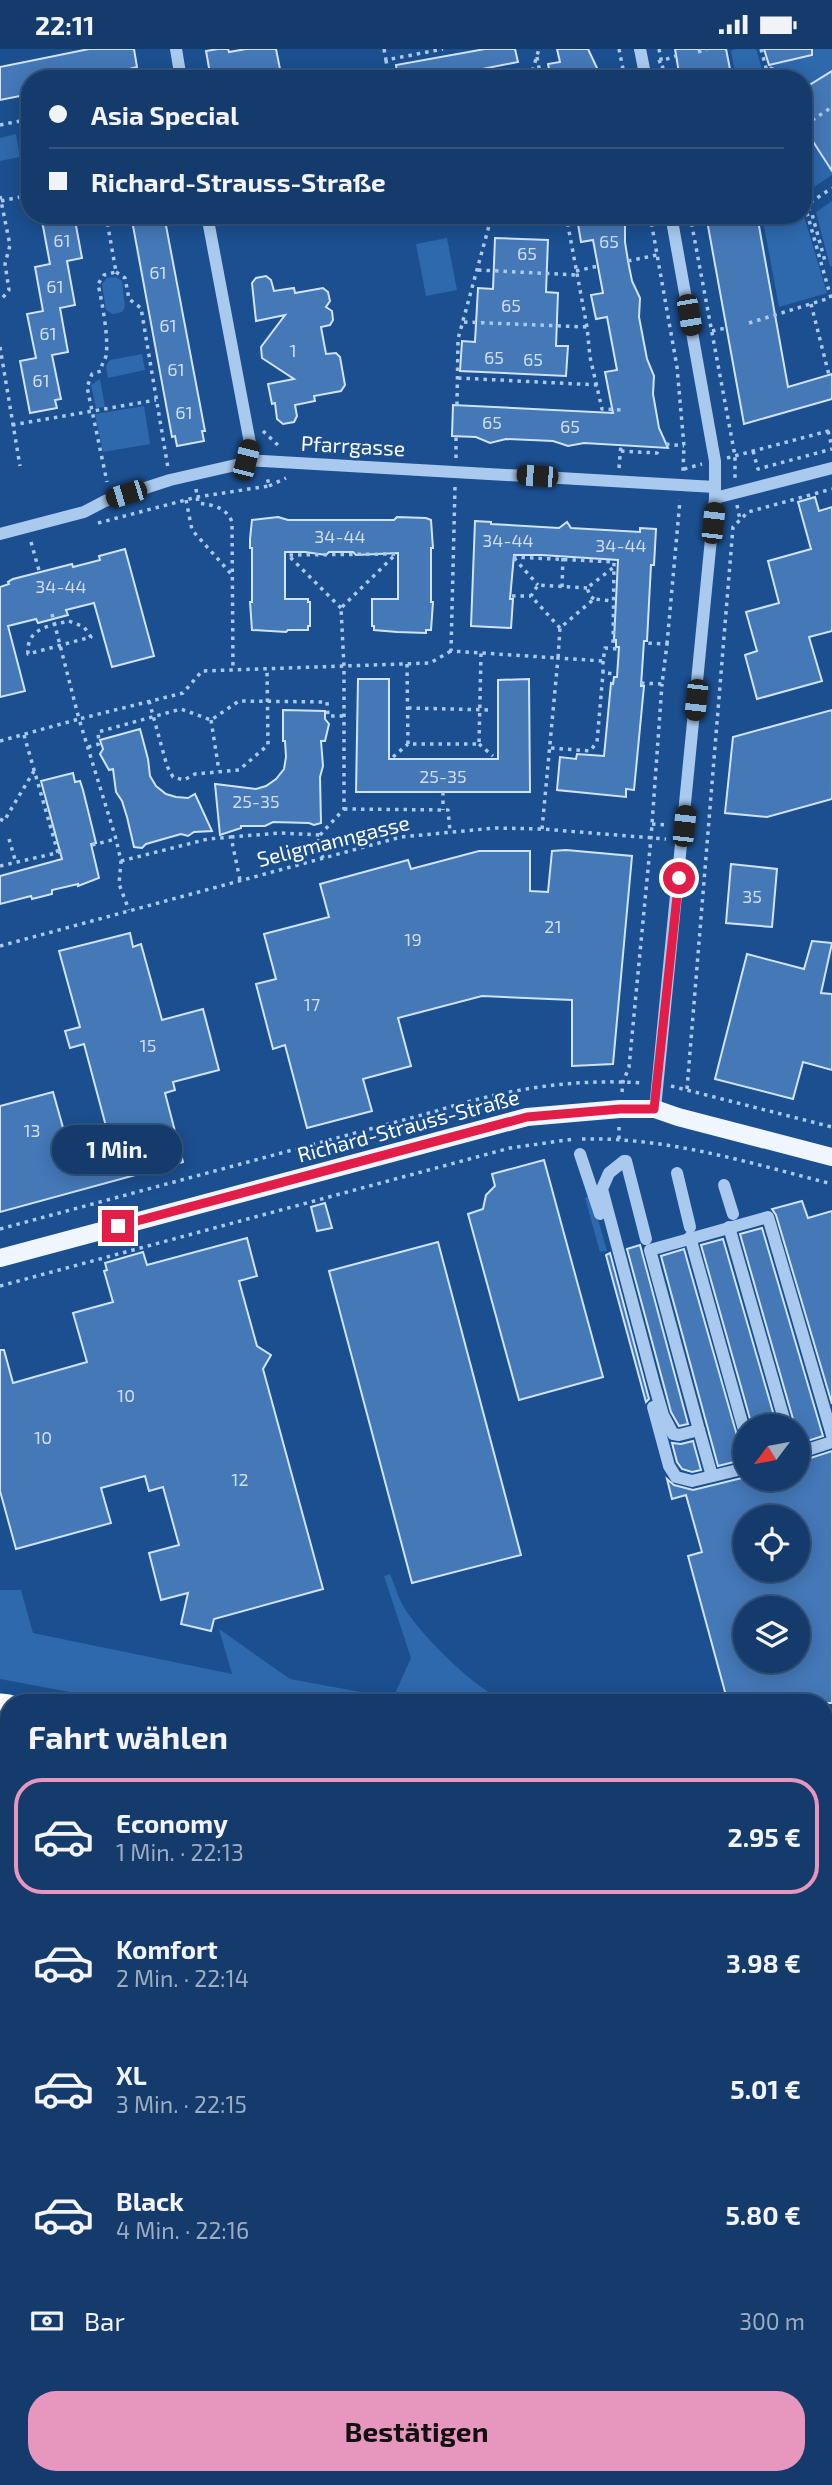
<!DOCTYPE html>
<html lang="de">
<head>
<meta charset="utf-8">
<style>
  :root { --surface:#143b6b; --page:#214673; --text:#f1f3f6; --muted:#9dadc1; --line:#33557e; --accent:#e797bd }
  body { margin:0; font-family:"Exo 2",sans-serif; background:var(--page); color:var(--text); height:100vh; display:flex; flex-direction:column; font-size:26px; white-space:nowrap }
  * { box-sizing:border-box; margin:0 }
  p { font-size:23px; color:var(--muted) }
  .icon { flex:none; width:38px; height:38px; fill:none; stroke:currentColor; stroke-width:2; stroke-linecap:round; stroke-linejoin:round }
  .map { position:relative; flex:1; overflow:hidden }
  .details { position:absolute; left:0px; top:1645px; width:833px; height:791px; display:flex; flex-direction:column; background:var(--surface); border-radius:28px 28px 0 0; box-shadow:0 4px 18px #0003,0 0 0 2px var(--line) }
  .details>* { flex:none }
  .hud { position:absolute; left:21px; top:21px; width:791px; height:154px; border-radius:28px; box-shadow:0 4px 18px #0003,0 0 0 2px var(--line); display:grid; align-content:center; height:154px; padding:0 28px; background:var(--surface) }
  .needle { width:46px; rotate:238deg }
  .controls { position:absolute; left:733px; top:1365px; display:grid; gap:14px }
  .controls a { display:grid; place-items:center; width:77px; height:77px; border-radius:50%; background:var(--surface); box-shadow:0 4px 18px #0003,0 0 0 2px var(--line); font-size:35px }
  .end { position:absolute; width:32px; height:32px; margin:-16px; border:9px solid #e11d48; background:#fff; box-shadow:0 0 0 4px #fff }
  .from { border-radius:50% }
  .bubble { position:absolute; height:49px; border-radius:24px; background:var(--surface); box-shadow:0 4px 18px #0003,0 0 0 2px var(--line); font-size:23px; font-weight:700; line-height:49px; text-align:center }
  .car { position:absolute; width:21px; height:42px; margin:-21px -10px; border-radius:9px; box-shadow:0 0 5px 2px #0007; background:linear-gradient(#222 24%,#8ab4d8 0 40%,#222 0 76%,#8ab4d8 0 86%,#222 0) }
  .hud b { display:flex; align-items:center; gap:24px; height:66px; font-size:26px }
  .hud b+b { border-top:2px solid var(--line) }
  .hud i { width:18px; height:18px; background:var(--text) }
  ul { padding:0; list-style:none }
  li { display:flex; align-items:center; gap:21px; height:116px; margin:0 14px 10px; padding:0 14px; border:4px solid transparent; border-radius:28px }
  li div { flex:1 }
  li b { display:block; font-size:26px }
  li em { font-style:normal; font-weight:700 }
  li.current { border-color:var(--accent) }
  li>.icon { width:63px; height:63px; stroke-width:1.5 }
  h2 { padding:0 28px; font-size:32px; line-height:84px }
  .pay { display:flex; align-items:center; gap:18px; height:77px; padding:0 28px; font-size:26px }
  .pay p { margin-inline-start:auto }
  .action { display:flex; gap:14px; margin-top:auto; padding:14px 28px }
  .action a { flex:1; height:80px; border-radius:28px; background:var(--accent); color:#111; font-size:28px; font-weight:700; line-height:80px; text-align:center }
  .status { display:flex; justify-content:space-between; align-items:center; height:49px; padding:0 35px; background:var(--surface); direction:ltr }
  .status svg { height:19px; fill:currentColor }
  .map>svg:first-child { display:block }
</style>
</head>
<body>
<div class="status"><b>22:11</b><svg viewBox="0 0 49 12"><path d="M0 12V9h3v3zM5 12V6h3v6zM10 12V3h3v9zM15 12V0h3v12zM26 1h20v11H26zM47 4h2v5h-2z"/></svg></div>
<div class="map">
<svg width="832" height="2436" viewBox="0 0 832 2436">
  <rect width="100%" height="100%" fill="#1b4f8f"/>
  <g fill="#2e69ad">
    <polygon points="735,0 756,0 765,30 736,30 731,2"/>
    <polygon points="789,0 832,0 832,22 803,40 803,30 776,30 772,17 792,11"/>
    <polygon points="803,76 832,122 832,126 808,142 803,125"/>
    <polygon points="16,85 20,108 0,112 0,89"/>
    <polygon points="832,152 832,217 830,217 816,163"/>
    <polygon points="803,164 827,244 779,258 762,166 803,166"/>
    <polygon points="447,189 457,241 426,247 416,195"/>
    <polygon points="116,228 122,232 125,258 122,263 113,265 106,261 102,235 107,229"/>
    <polygon points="142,305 145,321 108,329 106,317 110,311"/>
    <polygon points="100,330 105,358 96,359 91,336"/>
    <polygon points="144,357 150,395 103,403 95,365"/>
    <polygon points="591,1146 607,1202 600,1203 585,1149"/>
    <path d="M 390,1525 C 395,1536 398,1549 405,1560 C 422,1587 482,1649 514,1654 L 128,1654 L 0,1630 L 0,1541 L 21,1541 L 33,1584 L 232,1625 L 219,1580 L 290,1630 L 393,1649 L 411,1609 L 384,1527 Z"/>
    <polygon points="824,1737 832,1738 832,1777 824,1775"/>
    <rect x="0" y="1751" width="9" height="48"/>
    <polygon points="824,1877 832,1878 832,1952 824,1958"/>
    <polygon points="832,2013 832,2170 824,2172 824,2019"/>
    <polygon points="9,2236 9,2282 0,2283 0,2237"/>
    <polygon points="0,2304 9,2304 9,2362 0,2365"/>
  </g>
  <g fill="#4478b7" stroke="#cfe3fa" stroke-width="2" fill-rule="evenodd">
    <polygon points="89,0 134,0 137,18 129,20 130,25 108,30 30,30 30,45 0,51 0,18"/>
    <polygon points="218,0 228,0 229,3 246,0 276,0 282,30 211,30 206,2"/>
    <polygon points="485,0 515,0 518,13 452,26 453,30 398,30 396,16"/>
    <polygon points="557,0 588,0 597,19 596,30 551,30 548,15 560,13"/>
    <polygon points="675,0 726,0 732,30 680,30"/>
    <polygon points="764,0 812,0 812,6 769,16"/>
    <polygon points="832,22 832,122 803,77 803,40"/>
    <polygon points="43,166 74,166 82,209 67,212 75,256 60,259 68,303 52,306 61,350 55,351 57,359 30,364 20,312 36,309 27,265 43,262 35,218 50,215 42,172 44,172"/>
    <polygon points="131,166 164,166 205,382 202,382 204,392 177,397 175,387 172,388"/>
    <polygon points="592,166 622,166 625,172 625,193 628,212 632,232 640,249 639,268 647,310 654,327 653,345 659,379 668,399 584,394 568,397 553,392 506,390 490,394 476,388 452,387 453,356 613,364 605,323 617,321 607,268 596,270 591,246 603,244 593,191 581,193 577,169"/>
    <polygon points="706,166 757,166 788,338 832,325 832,350 744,375"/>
    <polygon points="495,189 548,191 546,243 558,244 556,297 568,297 566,327 460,322 462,292 475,293 478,239 493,240"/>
    <polygon points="266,227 271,231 274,242 294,239 295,244 323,239 328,243 330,252 326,258 332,262 333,271 330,276 321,278 326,305 336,304 340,308 345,336 341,342 314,347 315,352 295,356 297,367 294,373 283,375 277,370 275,354 272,355 268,335 294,330 262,309 261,298 285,266 256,272 252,234 256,229"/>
    <polygon points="815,448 819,462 832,458 832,582 809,588 822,632 757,650 745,606 757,602 746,563 779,554 768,512 811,500 798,453"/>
    <polygon points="278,468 288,471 394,471 397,468 426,469 431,471 433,499 431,499 431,553 433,553 431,581 426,581 426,584 397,583 374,581 374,577 372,577 372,550 398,550 398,504 356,506 353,503 329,503 326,506 305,503 285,503 285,550 308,550 308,553 310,553 310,577 308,577 308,581 288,581 286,583 252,581 250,553 252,553 252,499 250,499 250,490 252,471"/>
    <polygon points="475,472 491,473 491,475 559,479 567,473 571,479 640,483 640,479 656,480 654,516 651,516 647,592 644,592 641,637 644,637 634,741 626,740 626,748 557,741 560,708 576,710 577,705 604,707 611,634 613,635 614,628 617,628 619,598 616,598 616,591 614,591 618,511 541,506 514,506 510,550 513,550 511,579 471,577"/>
    <polygon points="125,500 154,607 112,618 94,554 66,561 68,566 38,574 36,570 8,577 25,642 0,648 0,538 9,535 8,533 13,530 72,515 73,518 100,511 99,507"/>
    <polygon points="358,630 389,630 389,710 498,710 498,631 529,630 530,743 356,743"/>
    <polygon points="283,661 325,662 325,670 329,675 325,692 321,692 323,717 320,728 321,774 314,776 309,774 273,773 265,777 241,777 241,779 220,786 215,735 256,740 266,737 276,730 284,720 286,708 285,692 283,692"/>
    <polygon points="832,661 832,750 767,768 725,764 733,688"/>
    <polygon points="140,680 148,710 150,727 156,737 166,745 176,748 188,749 195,745 212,782 194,783 188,787 181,785 146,795 142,799 134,798 127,768 122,752 116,743 113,720 109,721 100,705 103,700 100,691"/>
    <polygon points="73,724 75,733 80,732 83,741 96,794 91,795 99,829 78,837 78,835 52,841 52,845 32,850 31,847 0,855 0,827 62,810 41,732"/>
    <polygon points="566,801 632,807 613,1015 572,1017 572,951 482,947 398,969 411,1017 363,1030 372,1062 307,1079 285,996 273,1000 256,935 276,930 264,885 329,868 320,835 408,811 411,820 479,802 530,802 530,842 548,843 552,802"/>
    <polygon points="731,815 777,820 772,878 726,874"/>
    <polygon points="130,884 133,898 141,895 162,971 203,960 219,1021 173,1033 175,1041 165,1044 183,1113 0,1163 0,1057 53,1043 71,1107 111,1096 84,995 70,999 65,982 80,978 59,902"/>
    <polygon points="812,892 832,894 821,944 832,945 832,1021 803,1013 793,1050 715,1030 747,905 804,920"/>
    <polygon points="544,1111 603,1328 519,1351 468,1165 483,1160 486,1146 495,1137 492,1125"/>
    <polygon points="802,1152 808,1169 832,1162 832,1355 776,1166 772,1160"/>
    <polygon points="325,1154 332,1179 317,1182 311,1158"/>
    <polygon points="762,1179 823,1387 798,1395 798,1377 795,1377 740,1185"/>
    <polygon points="247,1189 257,1227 239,1232 257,1297 271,1306 263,1320 323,1540 214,1570 211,1582 181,1575 188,1544 161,1551 149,1504 179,1496 163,1438 149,1442 145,1427 101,1439 111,1474 16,1500 0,1442 0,1301 4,1301 13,1334 87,1313 73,1264 113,1253 104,1222 107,1221 105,1214 143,1203 147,1216"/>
    <polygon points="723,1190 777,1377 752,1377 701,1196"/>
    <polygon points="438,1193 521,1506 412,1534 329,1222"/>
    <polygon points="640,1196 688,1375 679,1377 671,1363 627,1200"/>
    <polygon points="684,1200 738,1390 746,1397 746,1410 718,1417 661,1207"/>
    <polygon points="610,1204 649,1350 646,1353 606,1206"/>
    <polygon points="693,1392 701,1421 692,1423 682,1420 677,1413 672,1394 681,1395"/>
    <path d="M 832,1402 L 832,1654 L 728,1654 L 688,1507 L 702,1503 L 686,1446 L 672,1450 L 667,1430 L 674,1436 L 693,1441 L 746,1428 L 798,1430 L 798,1413 ZM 746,1468 L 798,1468 L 798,1521 L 746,1521 ZM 746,1559 L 798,1559 L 798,1612 L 746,1612 Z"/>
  </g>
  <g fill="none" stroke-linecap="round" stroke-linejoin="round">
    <g stroke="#a9c9ee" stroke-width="3.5" stroke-dasharray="3.5 5" stroke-linecap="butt">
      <polyline points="384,0 386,11 443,0"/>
      <polyline points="619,0 625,30"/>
      <polyline points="659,0 665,30"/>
      <polyline points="761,0 769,30"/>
      <polyline points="698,3 707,0"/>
      <polyline points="537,8 541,30"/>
      <polyline points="386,11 389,30"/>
      <polyline points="658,13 676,7"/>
      <polyline points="773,20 771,19 774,30"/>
      <polyline points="530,30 539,0"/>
      <polyline points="0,76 30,70"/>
      <polyline points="805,76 832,58"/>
      <polyline points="803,136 805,155"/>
      <polyline points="0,147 10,196 5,215 9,241 0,252"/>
      <polyline points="1,152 30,146"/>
      <polyline points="803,152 812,165 825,212 828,211"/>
      <path d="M 106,166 L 116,223 L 104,226 L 98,235 C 102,253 109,289 106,307 C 104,313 101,316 101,322 L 92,325 L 87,338 L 107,433"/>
      <polyline points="566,166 587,278 590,308 602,360 621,361 621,365"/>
      <polyline points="650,166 677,318 684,397 683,422"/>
      <polyline points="690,166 735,407 735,431"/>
      <polyline points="628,212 657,206"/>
      <polyline points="478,221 577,226"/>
      <polyline points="576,222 598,217"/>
      <polyline points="116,223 125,229 129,250 141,259 168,419"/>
      <polyline points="831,249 805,157 832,139"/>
      <polyline points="811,255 829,326"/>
      <polyline points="464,273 587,278"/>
      <polyline points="749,274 830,249"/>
      <polyline points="712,282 726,279"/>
      <polyline points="0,298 20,417"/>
      <polyline points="458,329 598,336"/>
      <polyline points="457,356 458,290 492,166"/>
      <polyline points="12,376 156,351"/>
      <polyline points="263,382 280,398"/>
      <polyline points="828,382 832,398"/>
      <polyline points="666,395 684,397"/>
      <polyline points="621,402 657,404 659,399"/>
      <polyline points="753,402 758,420 832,400"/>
      <polyline points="456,409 456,387"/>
      <polyline points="727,409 832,381"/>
      <polyline points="619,419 621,395"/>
      <polyline points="684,420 702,415"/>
      <polyline points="269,437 286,429"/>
      <polyline points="455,438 451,602 558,609 560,579 594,550 613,552"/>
      <path d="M 196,440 L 198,454 C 213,456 226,458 232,473 L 233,621"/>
      <polyline points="186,451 192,481 233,527"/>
      <polyline points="737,456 740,471"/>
      <polyline points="98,474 197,448 269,437 267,427"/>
      <polyline points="31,493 40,525"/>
      <polyline points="513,508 614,513 613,599"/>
      <polyline points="514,509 538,536"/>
      <polyline points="562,538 563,508"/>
      <polyline points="512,547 531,547"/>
      <polyline points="594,550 590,547 587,539 614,518"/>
      <polyline points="52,565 79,670 183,644 202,622 430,614 451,602"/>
      <path d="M 69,572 L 84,578 L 91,588 L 28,605 C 26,579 49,577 69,572 Z"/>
      <polyline points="560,579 531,547 538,536 587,539"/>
      <polyline points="667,595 680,451"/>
      <polyline points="603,612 603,624 617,625"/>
      <polyline points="407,615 408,695 479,695 481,604"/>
      <polyline points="641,634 662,635 667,595 644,594"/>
      <polyline points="149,652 167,717 173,728 184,731 195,725 239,721 268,696 267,620"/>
      <polyline points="408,659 493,661"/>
      <polyline points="211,671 219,722"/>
      <polyline points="24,686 58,804"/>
      <polyline points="0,692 79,670 116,790 121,812 119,835 129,861"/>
      <polyline points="479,695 493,707"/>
      <polyline points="88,698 99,695 98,683 181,660 211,671 239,652 327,653 328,667 344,667"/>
      <polyline points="551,699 590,702 597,693 603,624"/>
      <polyline points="393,708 408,695"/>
      <polyline points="443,743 443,761"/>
      <polyline points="344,760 448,761 450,782"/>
      <polyline points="0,770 4,772 34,722"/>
      <polyline points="652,775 668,776"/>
      <polyline points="542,780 558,609 603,612 605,599 618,600"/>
      <polyline points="320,786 344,760 344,618 341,559 396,505 288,506 341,559"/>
      <polyline points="231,788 280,784 320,786 318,795 323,809"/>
      <polyline points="9,790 16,814"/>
      <polyline points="92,796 116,790"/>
      <polyline points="121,812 208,790 231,788 240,831"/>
      <polyline points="0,817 65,802"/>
      <polyline points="0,897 401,788 495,779 542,780 666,790"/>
      <polyline points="671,1037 832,1078"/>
      <polyline points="687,1040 733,478 748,463 832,440"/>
      <polyline points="622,1043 623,1033 629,1018 651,789 662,635"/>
      <path d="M 582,1090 C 668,1088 750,1114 832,1135"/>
      <polyline points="619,1090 619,1075"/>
      <path d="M 0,1180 L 433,1063 C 502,1041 571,1029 643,1034"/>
      <polyline points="0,1237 510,1099 574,1090"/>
      <polyline points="662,2427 663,2436"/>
      <polyline points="168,2436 202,2427"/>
    </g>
    <g stroke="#a9c9ee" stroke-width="12">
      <polyline points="176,0 181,30"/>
      <polyline points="640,0 646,30"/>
      <polyline points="207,166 250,394 246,411"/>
      <polyline points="715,449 832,419"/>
      <polyline points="0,485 84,463 105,452 170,431 240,415 246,411 715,438"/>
      <polyline points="655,1060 715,449 715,412 671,166"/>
      <polyline points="580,1105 600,1165"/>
      <polyline points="624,1112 609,1124 602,1140 654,1335 663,1366 673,1385 679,1386 699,1381 650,1201 768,1168 832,1386"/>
      <polyline points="626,1112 646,1190"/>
      <polyline points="677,1124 690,1178"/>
      <polyline points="724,1136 733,1165"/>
      <polyline points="729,1178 786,1377"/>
      <polyline points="690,1188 746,1388"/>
      <polyline points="653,1358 669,1417 676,1428 692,1432 746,1419"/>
      <polyline points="699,1381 712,1427"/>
      <polyline points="798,1404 832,1393"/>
      <polyline points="0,2004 9,2003"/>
      <polyline points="824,2349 832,2352"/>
      <polyline points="319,2427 320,2436"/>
    </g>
    <polyline stroke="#f0f6ff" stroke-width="18" points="0,1209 527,1068 620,1060 655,1060 678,1068 832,1108"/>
    <g stroke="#fff" stroke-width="21">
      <polyline points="0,1655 9,1656"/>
      <polyline points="0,1689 9,1690"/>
      <polyline points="0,1740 9,1741"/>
      <polyline points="824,1796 832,1798"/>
      <polyline points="824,1830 832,1831"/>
      <polyline points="824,2003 832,1997"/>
      <polyline points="824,2185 832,2183"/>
      <polyline points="0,2296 9,2296"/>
      <polyline points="0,2394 9,2391"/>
      <polyline points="0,2420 9,2417"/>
    </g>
  </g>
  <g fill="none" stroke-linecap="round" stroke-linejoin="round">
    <polyline stroke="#e11d48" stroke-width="9" points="118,1177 527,1068 620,1060 654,1060 679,829"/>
  </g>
  <g text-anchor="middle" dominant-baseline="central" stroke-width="5" stroke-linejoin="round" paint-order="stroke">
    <g font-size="18" fill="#d0dded">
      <text x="62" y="191">61</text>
      <text x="609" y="192">65</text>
      <text x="527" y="204">65</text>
      <text x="158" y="223">61</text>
      <text x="55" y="237">61</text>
      <text x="511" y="256">65</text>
      <text x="168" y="276">61</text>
      <text x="48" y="284">61</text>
      <text x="293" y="301">1</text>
      <text x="494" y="308">65</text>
      <text x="533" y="310">65</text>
      <text x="176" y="320">61</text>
      <text x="41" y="331">61</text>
      <text x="184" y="363">61</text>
      <text x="492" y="373">65</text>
      <text x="570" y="377">65</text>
      <text x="340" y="487">34-44</text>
      <text x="508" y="491">34-44</text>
      <text x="621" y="496">34-44</text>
      <text x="61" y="537">34-44</text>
      <text x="443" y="727">25-35</text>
      <text x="256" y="752">25-35</text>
      <text x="752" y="847">35</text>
      <text x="553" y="877">21</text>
      <text x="413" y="890">19</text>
      <text x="312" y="955">17</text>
      <text x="148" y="996">15</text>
      <text x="32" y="1081">13</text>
      <text x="126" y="1346">10</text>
      <text x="43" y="1388">10</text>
      <text x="240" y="1430">12</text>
    </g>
    <g font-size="21" fill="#fff" stroke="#1b4f8f">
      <text transform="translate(353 396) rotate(3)">Pfarrgasse</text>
      <text transform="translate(333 791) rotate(-14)">Seligmanngasse</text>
      <text transform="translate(408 1076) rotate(-15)">Richard-Strauss-Straße</text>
    </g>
  </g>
</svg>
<div class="controls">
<a><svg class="needle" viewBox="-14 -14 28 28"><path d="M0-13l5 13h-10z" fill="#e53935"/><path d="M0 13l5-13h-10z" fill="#9dadc1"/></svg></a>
<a><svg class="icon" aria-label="locate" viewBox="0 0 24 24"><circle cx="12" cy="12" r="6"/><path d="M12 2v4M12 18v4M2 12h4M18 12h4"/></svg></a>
<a><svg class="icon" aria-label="layers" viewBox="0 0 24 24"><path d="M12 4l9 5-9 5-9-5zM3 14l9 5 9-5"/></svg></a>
</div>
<i class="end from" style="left:679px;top:829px"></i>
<i class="end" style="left:118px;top:1177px"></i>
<div class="bubble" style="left:52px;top:1076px;width:130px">1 Min.</div>
<i class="car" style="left:689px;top:266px;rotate:170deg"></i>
<i class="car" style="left:246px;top:411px;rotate:14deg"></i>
<i class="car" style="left:537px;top:427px;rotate:274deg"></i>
<i class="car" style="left:126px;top:445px;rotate:253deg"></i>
<i class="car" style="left:713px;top:474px;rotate:6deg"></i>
<i class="car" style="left:696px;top:651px;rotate:186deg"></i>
<i class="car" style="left:684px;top:777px;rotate:6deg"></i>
<div class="hud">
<b><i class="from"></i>Asia Special</b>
<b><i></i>Richard-Strauss-Straße</b>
</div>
<section class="details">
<h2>Fahrt wählen</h2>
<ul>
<li class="current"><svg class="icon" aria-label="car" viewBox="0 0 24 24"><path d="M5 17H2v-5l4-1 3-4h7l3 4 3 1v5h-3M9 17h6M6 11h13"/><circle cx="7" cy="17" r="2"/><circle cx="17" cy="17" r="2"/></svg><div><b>Economy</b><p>1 Min. · 22:13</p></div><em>2.95 €</em></li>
<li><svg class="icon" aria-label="car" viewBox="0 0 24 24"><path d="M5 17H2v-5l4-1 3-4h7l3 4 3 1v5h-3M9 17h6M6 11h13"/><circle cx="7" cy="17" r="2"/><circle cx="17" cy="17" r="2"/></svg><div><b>Komfort</b><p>2 Min. · 22:14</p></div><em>3.98 €</em></li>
<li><svg class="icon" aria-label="car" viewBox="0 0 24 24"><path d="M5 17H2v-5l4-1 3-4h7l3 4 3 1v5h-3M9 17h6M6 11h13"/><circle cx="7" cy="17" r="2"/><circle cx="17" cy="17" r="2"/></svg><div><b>XL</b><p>3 Min. · 22:15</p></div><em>5.01 €</em></li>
<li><svg class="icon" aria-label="car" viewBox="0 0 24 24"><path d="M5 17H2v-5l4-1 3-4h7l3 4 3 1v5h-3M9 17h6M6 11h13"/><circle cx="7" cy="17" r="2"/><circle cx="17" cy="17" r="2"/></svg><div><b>Black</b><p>4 Min. · 22:16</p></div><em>5.80 €</em></li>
</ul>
<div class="pay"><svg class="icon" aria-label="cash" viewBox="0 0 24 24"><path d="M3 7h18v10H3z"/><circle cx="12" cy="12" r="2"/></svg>Bar<p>300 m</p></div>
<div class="action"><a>Bestätigen</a></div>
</section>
</div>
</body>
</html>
